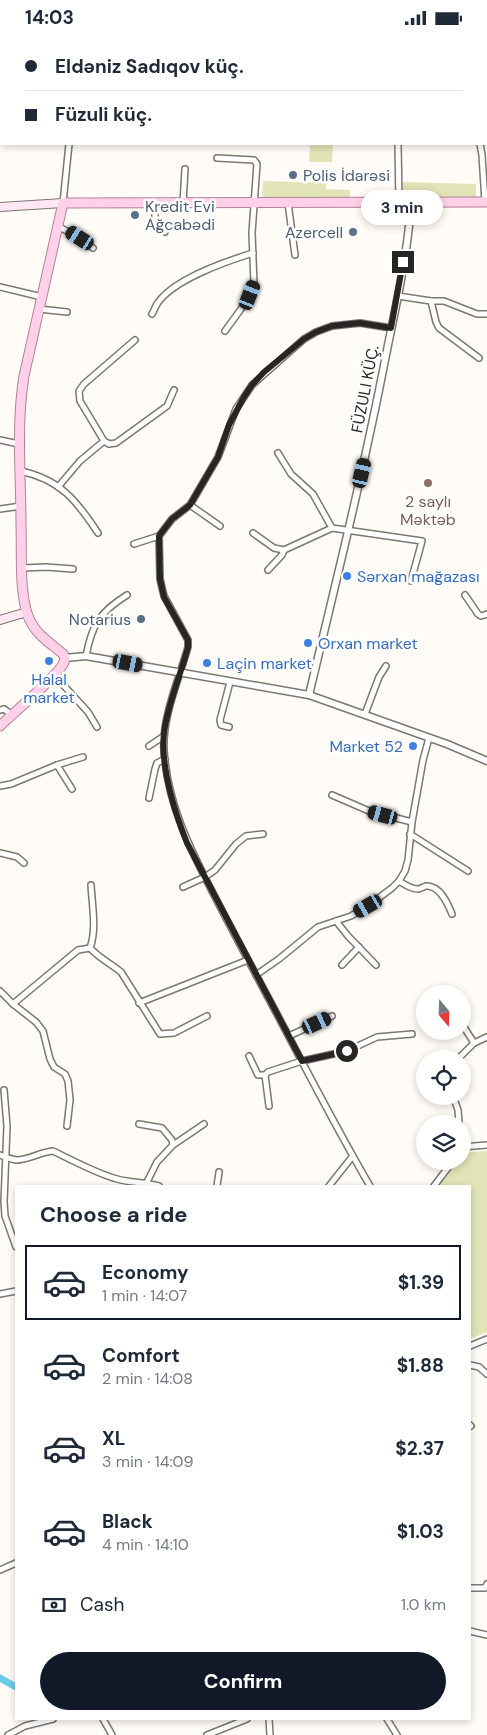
<!DOCTYPE html>
<html lang="en">
<head>
<meta charset="utf-8">
<style>
  :root { --surface:#fff; --page:#f2f2f3; --text:#1f2937; --muted:#747a83; --line:#e0e1e3; --accent:#111827 }
  body { margin:0; font-family:"DM Sans",sans-serif; background:var(--page); color:var(--text); height:100vh; display:flex; flex-direction:column; font-size:19px; white-space:nowrap }
  * { box-sizing:border-box; margin:0 }
  p { font-size:16px; color:var(--muted) }
  .icon { flex:none; width:28px; height:28px; fill:none; stroke:currentColor; stroke-width:2; stroke-linecap:round; stroke-linejoin:round }
  .map { position:relative; flex:1; overflow:hidden }
  .sheet { position:absolute; left:15px; top:1150px; width:456px; height:535px; display:flex; flex-direction:column; background:var(--surface); border-radius:0px; box-shadow:0 2px 8px #0003 }
  .sheet>* { flex:none }
  .hud { position:absolute; left:0px; top:0px; width:488px; height:110px; box-shadow:0 2px 8px #0003; display:grid; align-content:center; height:110px; padding:0 25px; background:var(--surface) }
  .needle { width:32px; rotate:161deg }
  .tools { position:absolute; left:416px; top:950px; display:grid; gap:10px }
  .tools a { display:grid; place-items:center; width:55px; height:55px; border-radius:50%; background:var(--surface); box-shadow:0 2px 8px #0003; font-size:25px }
  .end { position:absolute; width:22px; height:22px; margin:-11px; border:6px solid #272624; background:#fff; box-shadow:0 0 0 2px #fff }
  .from { border-radius:50% }
  .bubble { position:absolute; height:35px; border-radius:18px; background:var(--surface); box-shadow:0 2px 8px #0003; font-size:16px; font-weight:700; line-height:35px; text-align:center }
  .car { position:absolute; width:15px; height:30px; margin:-15px -8px; border-radius:6px; box-shadow:0 0 4px 1px #0007; background:linear-gradient(#222 24%,#8ab4d8 0 40%,#222 0 76%,#8ab4d8 0 86%,#222 0) }
  .hud b { display:flex; align-items:center; gap:18px; height:48px; font-size:19px }
  .hud b+b { border-top:1px solid var(--line) }
  .hud i { width:12px; height:12px; background:var(--text) }
  ul { padding:0; list-style:none }
  li { display:flex; align-items:center; gap:15px; height:75px; margin:0 10px 8px; padding:0 15px; border:2px solid transparent; border-radius:0px }
  li div { flex:1 }
  li b { display:block; font-size:19px }
  li em { font-style:normal; font-weight:700 }
  li.selected { border-color:var(--accent) }
  li>.icon { width:45px; height:45px; stroke-width:1.5 }
  h2 { padding:0 25px; font-size:22px; line-height:60px }
  .pay { display:flex; align-items:center; gap:12px; height:55px; padding:0 25px; font-size:19px }
  .pay p { margin-inline-start:auto }
  .action { display:flex; gap:10px; margin-top:auto; padding:10px 25px }
  .action a { flex:1; height:58px; border-radius:30px; background:var(--accent); color:#fff; font-size:20px; font-weight:700; line-height:58px; text-align:center }
  .status { display:flex; justify-content:space-between; align-items:center; height:35px; padding:0 25px; background:var(--surface); direction:ltr }
  .status svg { height:14px; fill:currentColor }
  .map>svg:first-child { display:block }
</style>
</head>
<body>
<div class="status"><b>14:03</b><svg viewBox="0 0 49 12"><path d="M0 12V9h3v3zM5 12V6h3v6zM10 12V3h3v9zM15 12V0h3v12zM26 1h20v11H26zM47 4h2v5h-2z"/></svg></div>
<div class="map">
<svg width="487" height="1700" viewBox="0 0 487 1700">
  <rect width="100%" height="100%" fill="#fffbf6"/>
  <g fill="#e0e4b6">
    <polygon points="310,109 333,109 332,127 309,127"/>
    <polygon points="263,146 326,148 326,154 350,155 350,164 262,164"/>
    <polygon points="403,147 476,149 476,163 403,163"/>
    <polygon points="487,1116 487,1297 470,1304 470,1151 438,1151 459,1126 462,1126 463,1122 467,1117"/>
  </g>
  <g fill="none" stroke-linecap="round" stroke-linejoin="round">
    <polyline stroke="#6acbe7" stroke-width="7" points="0,1643 16,1652"/>
    <defs>
      <g id="minor">
        <polyline points="382,0 384,1"/>
        <polyline points="425,0 425,1"/>
        <polyline points="460,0 460,1"/>
        <polyline points="85,1 86,0"/>
        <polyline points="263,1 263,0"/>
        <polyline points="398,109 399,167"/>
        <polyline points="480,109 482,120 485,167"/>
        <polyline points="217,123 254,125 257,129 252,198 254,249 250,260 241,274 225,296"/>
        <polyline points="63,168 69,109"/>
        <polyline points="155,168 155,192 165,197"/>
        <polyline points="183,168 185,134"/>
        <polyline points="288,168 295,220"/>
        <polyline points="59,192 71,198 93,213"/>
        <polyline points="0,252 42,262"/>
        <polyline points="398,261 431,266 444,266 477,279 487,279"/>
        <polyline points="431,266 436,287 439,293 479,323"/>
        <polyline points="39,274 67,277"/>
        <path d="M 152,279 C 154,276 155,272 157,269 C 172,245 227,226 253,218"/>
        <polyline points="135,305 84,349 79,356 80,366 104,406 109,409 116,408 167,371 174,355"/>
        <polyline points="0,405 19,409"/>
        <polyline points="278,418 291,439 313,459 332,493"/>
        <path d="M 20,436 C 60,444 77,466 98,498"/>
        <polyline points="58,452 80,426 104,406"/>
        <polyline points="190,470 220,491"/>
        <polyline points="0,474 21,471"/>
        <polyline points="253,498 274,513 284,515"/>
        <polyline points="134,509 159,501"/>
        <polyline points="22,533 46,532 73,534"/>
        <polyline points="268,535 282,520 284,515 332,493 422,506 411,546"/>
        <polyline points="465,560 478,579 481,581 487,579"/>
        <path d="M 86,621 C 92,589 100,577 127,560"/>
        <polyline points="54,640 88,677 97,692"/>
        <polyline points="0,675 4,674 12,680"/>
        <polyline points="365,679 379,642 386,631"/>
        <polyline points="229,692 221,690 220,685 230,647"/>
        <polyline points="149,711 164,701"/>
        <polyline points="57,730 72,754"/>
        <polyline points="0,751 11,749 57,730 83,722"/>
        <polyline points="332,760 369,776 412,787"/>
        <polyline points="149,763 155,734 157,728 165,724"/>
        <polyline points="410,799 468,836"/>
        <polyline points="0,818 17,822 24,828"/>
        <path d="M 399,846 C 404,849 411,854 418,854 C 420,854 423,852 426,851 C 440,850 448,869 452,879"/>
        <polyline points="183,852 205,842 215,835 236,809 246,801 263,799"/>
        <polyline points="336,886 348,901 376,930"/>
        <path d="M 90,913 C 97,894 92,870 91,850"/>
        <polyline points="342,930 359,912"/>
        <polyline points="256,940 279,924 318,892 351,881 368,871 392,853 399,846 405,836 408,825 412,787 423,725 429,703"/>
        <polyline points="0,956 13,969 36,987 43,996 50,1024 54,1032 65,1039 68,1046 70,1065 67,1091"/>
        <polyline points="139,968 248,925"/>
        <polyline points="423,968 425,969"/>
        <path d="M 13,969 L 78,915 L 90,913 C 99,923 110,928 121,937 L 160,999 L 174,998 L 207,981"/>
        <polyline points="462,989 474,1008"/>
        <polyline points="289,1001 332,981"/>
        <polyline points="249,1021 258,1040 265,1040"/>
        <polyline points="458,1024 474,1008 487,1002"/>
        <polyline points="4,1055 7,1091 4,1167 5,1181 16,1212"/>
        <polyline points="453,1061 458,1075 459,1089"/>
        <polyline points="269,1071 265,1040 268,1037 302,1026 347,1016 377,1002 412,999"/>
        <polyline points="139,1089 162,1093 172,1105 173,1110 157,1127 145,1151"/>
        <polyline points="173,1110 204,1089"/>
        <polyline points="462,1112 487,1110"/>
        <path d="M 0,1120 C 5,1122 11,1124 16,1125 C 29,1125 40,1117 53,1116 C 74,1126 95,1138 117,1144 C 131,1148 145,1147 159,1151"/>
        <polyline points="217,1151 219,1137"/>
        <polyline points="329,1151 352,1122"/>
        <path d="M 370,1151 C 332,1086 298,1018 262,951 C 246,921 230,891 214,860 C 190,814 167,768 164,715 C 162,682 179,644 188,612 L 188,605 L 164,561 L 160,544 L 159,501 L 172,484 L 190,470 L 218,422 L 236,374 L 252,350 L 304,304 L 316,297 L 332,291 L 360,288 L 391,293"/>
        <polyline points="434,1151 453,1126"/>
        <polyline points="0,1259 16,1256"/>
        <polyline points="470,1311 487,1304"/>
        <polyline points="470,1330 479,1332 487,1339"/>
        <polyline points="470,1390 471,1391"/>
        <polyline points="0,1535 16,1528"/>
        <polyline points="470,1553 485,1553 487,1549"/>
        <polyline points="470,1596 487,1600"/>
        <polyline points="103,1684 112,1700"/>
        <polyline points="269,1684 270,1700"/>
        <polyline points="387,1684 397,1700"/>
        <polyline points="8,1700 25,1691 53,1684"/>
        <polyline points="207,1700 247,1684"/>
      </g>
      <g id="tertiary">
        <polyline points="65,623 86,621 309,660 447,709 487,726"/>
        <path d="M 309,660 C 336,547 364,434 386,320 C 396,270 408,219 411,167"/>
      </g>
      <g id="secondary">
        <polyline points="0,172 63,168"/>
        <polyline points="0,585 27,577"/>
      </g>
      <path id="primary" d="M 0,691 C 11,680 61,638 64,627 C 65,623 65,623 63,619 C 49,607 35,599 28,581 C 19,556 22,516 21,490 C 21,440 16,390 24,341 L 63,168 L 487,167"/>
    </defs>
    <use href="#minor" stroke="#7b7772" stroke-width="8"/>
    <use href="#tertiary" stroke="#7b7772" stroke-width="9"/>
    <use href="#secondary" stroke="#7b7772" stroke-width="10"/>
    <use href="#primary" stroke="#b3829a" stroke-width="11"/>
    <use href="#minor" stroke="#fff" stroke-width="5"/>
    <use href="#tertiary" stroke="#fff" stroke-width="6"/>
    <use href="#secondary" stroke="#ffe8f4" stroke-width="8"/>
    <use href="#primary" stroke="#ffd1e8" stroke-width="9"/>
  </g>
  <g fill="none" stroke-linecap="round" stroke-linejoin="round">
    <path stroke="#272624" stroke-width="6" d="M 347,1016 L 302,1026 L 187,808 C 175,778 160,731 164,698 C 167,671 181,639 188,612 L 188,605 L 164,562 L 160,544 L 159,501 L 172,484 L 190,470 L 218,422 L 229,390 L 244,362 L 252,350 L 264,337 L 304,304 L 316,297 L 332,291 L 360,288 L 391,293 L 403,227"/>
  </g>
  <g fill="#5c6f8a" stroke="#fff" stroke-width="2">
    <circle cx="293" cy="140" r="5"/>
    <circle cx="135" cy="180" r="5"/>
    <circle cx="353" cy="197" r="5"/>
    <circle cx="141" cy="584" r="5"/>
  </g>
  <circle fill="#8d6e63" stroke="#fff" stroke-width="2" cx="428" cy="448" r="5"/>
  <g fill="#3f7fe0" stroke="#fff" stroke-width="2">
    <circle cx="347" cy="541" r="5"/>
    <circle cx="308" cy="608" r="5"/>
    <circle cx="49" cy="626" r="5"/>
    <circle cx="207" cy="628" r="5"/>
    <circle cx="413" cy="711" r="5"/>
  </g>
  <g text-anchor="middle" dominant-baseline="central" stroke-width="5" stroke-linejoin="round" paint-order="stroke">
    <g font-size="16" fill="#4e5e75" stroke="#fff" text-anchor="start">
      <text x="303" y="140">Polis İdarəsi</text>
      <text x="145" y="171">Kredit Evi<tspan x="145" dy="18">Ağcabədi</tspan></text>
      <text x="343" y="197" text-anchor="end">Azercell</text>
      <text x="131" y="584" text-anchor="end">Notarius</text>
    </g>
    <g font-size="16" fill="#272624" stroke="#fff">
      <text transform="translate(365 354) rotate(-79)">FÜZULI KÜÇ.</text>
    </g>
    <g font-size="16" fill="#785e54" stroke="#fff">
      <text x="428" y="466">2 saylı<tspan x="428" dy="18">Məktəb</tspan></text>
    </g>
    <g font-size="16" fill="#366cbe" stroke="#fff" text-anchor="start">
      <text x="357" y="541">Sərxan mağazası</text>
      <text x="318" y="608">Orxan market</text>
      <text x="217" y="628">Laçin market</text>
      <text x="49" y="644" text-anchor="middle">Halal<tspan x="49" dy="18">market</tspan></text>
      <text x="403" y="711" text-anchor="end">Market 52</text>
    </g>
  </g>
</svg>
<div class="tools">
<a><svg class="needle" viewBox="-14 -14 28 28"><path d="M0-13l5 13h-10z" fill="#e53935"/><path d="M0 13l5-13h-10z" fill="#747a83"/></svg></a>
<a><svg class="icon" aria-label="locate" viewBox="0 0 24 24"><circle cx="12" cy="12" r="6"/><path d="M12 2v4M12 18v4M2 12h4M18 12h4"/></svg></a>
<a><svg class="icon" aria-label="layers" viewBox="0 0 24 24"><path d="M12 4l9 5-9 5-9-5zM3 14l9 5 9-5"/></svg></a>
</div>
<i class="end from" style="left:347px;top:1016px"></i>
<i class="end" style="left:403px;top:227px"></i>
<div class="bubble" style="left:361px;top:155px;width:82px">3 min</div>
<i class="car" style="left:80px;top:203px;rotate:303deg"></i>
<i class="car" style="left:250px;top:260px;rotate:21deg"></i>
<i class="car" style="left:362px;top:438px;rotate:13deg"></i>
<i class="car" style="left:128px;top:628px;rotate:101deg"></i>
<i class="car" style="left:383px;top:780px;rotate:285deg"></i>
<i class="car" style="left:368px;top:871px;rotate:240deg"></i>
<i class="car" style="left:317px;top:988px;rotate:65deg"></i>
<div class="hud">
<b><i class="from"></i>Eldəniz Sadıqov küç.</b>
<b><i></i>Füzuli küç.</b>
</div>
<section class="sheet">
<h2>Choose a ride</h2>
<ul>
<li class="selected"><svg class="icon" aria-label="car" viewBox="0 0 24 24"><path d="M5 17H2v-5l4-1 3-4h7l3 4 3 1v5h-3M9 17h6M6 11h13"/><circle cx="7" cy="17" r="2"/><circle cx="17" cy="17" r="2"/></svg><div><b>Economy</b><p>1 min · 14:07</p></div><em>$1.39</em></li>
<li><svg class="icon" aria-label="car" viewBox="0 0 24 24"><path d="M5 17H2v-5l4-1 3-4h7l3 4 3 1v5h-3M9 17h6M6 11h13"/><circle cx="7" cy="17" r="2"/><circle cx="17" cy="17" r="2"/></svg><div><b>Comfort</b><p>2 min · 14:08</p></div><em>$1.88</em></li>
<li><svg class="icon" aria-label="car" viewBox="0 0 24 24"><path d="M5 17H2v-5l4-1 3-4h7l3 4 3 1v5h-3M9 17h6M6 11h13"/><circle cx="7" cy="17" r="2"/><circle cx="17" cy="17" r="2"/></svg><div><b>XL</b><p>3 min · 14:09</p></div><em>$2.37</em></li>
<li><svg class="icon" aria-label="car" viewBox="0 0 24 24"><path d="M5 17H2v-5l4-1 3-4h7l3 4 3 1v5h-3M9 17h6M6 11h13"/><circle cx="7" cy="17" r="2"/><circle cx="17" cy="17" r="2"/></svg><div><b>Black</b><p>4 min · 14:10</p></div><em>$1.03</em></li>
</ul>
<div class="pay"><svg class="icon" aria-label="cash" viewBox="0 0 24 24"><path d="M3 7h18v10H3z"/><circle cx="12" cy="12" r="2"/></svg>Cash<p>1.0 km</p></div>
<div class="action"><a>Confirm</a></div>
</section>
</div>
</body>
</html>
